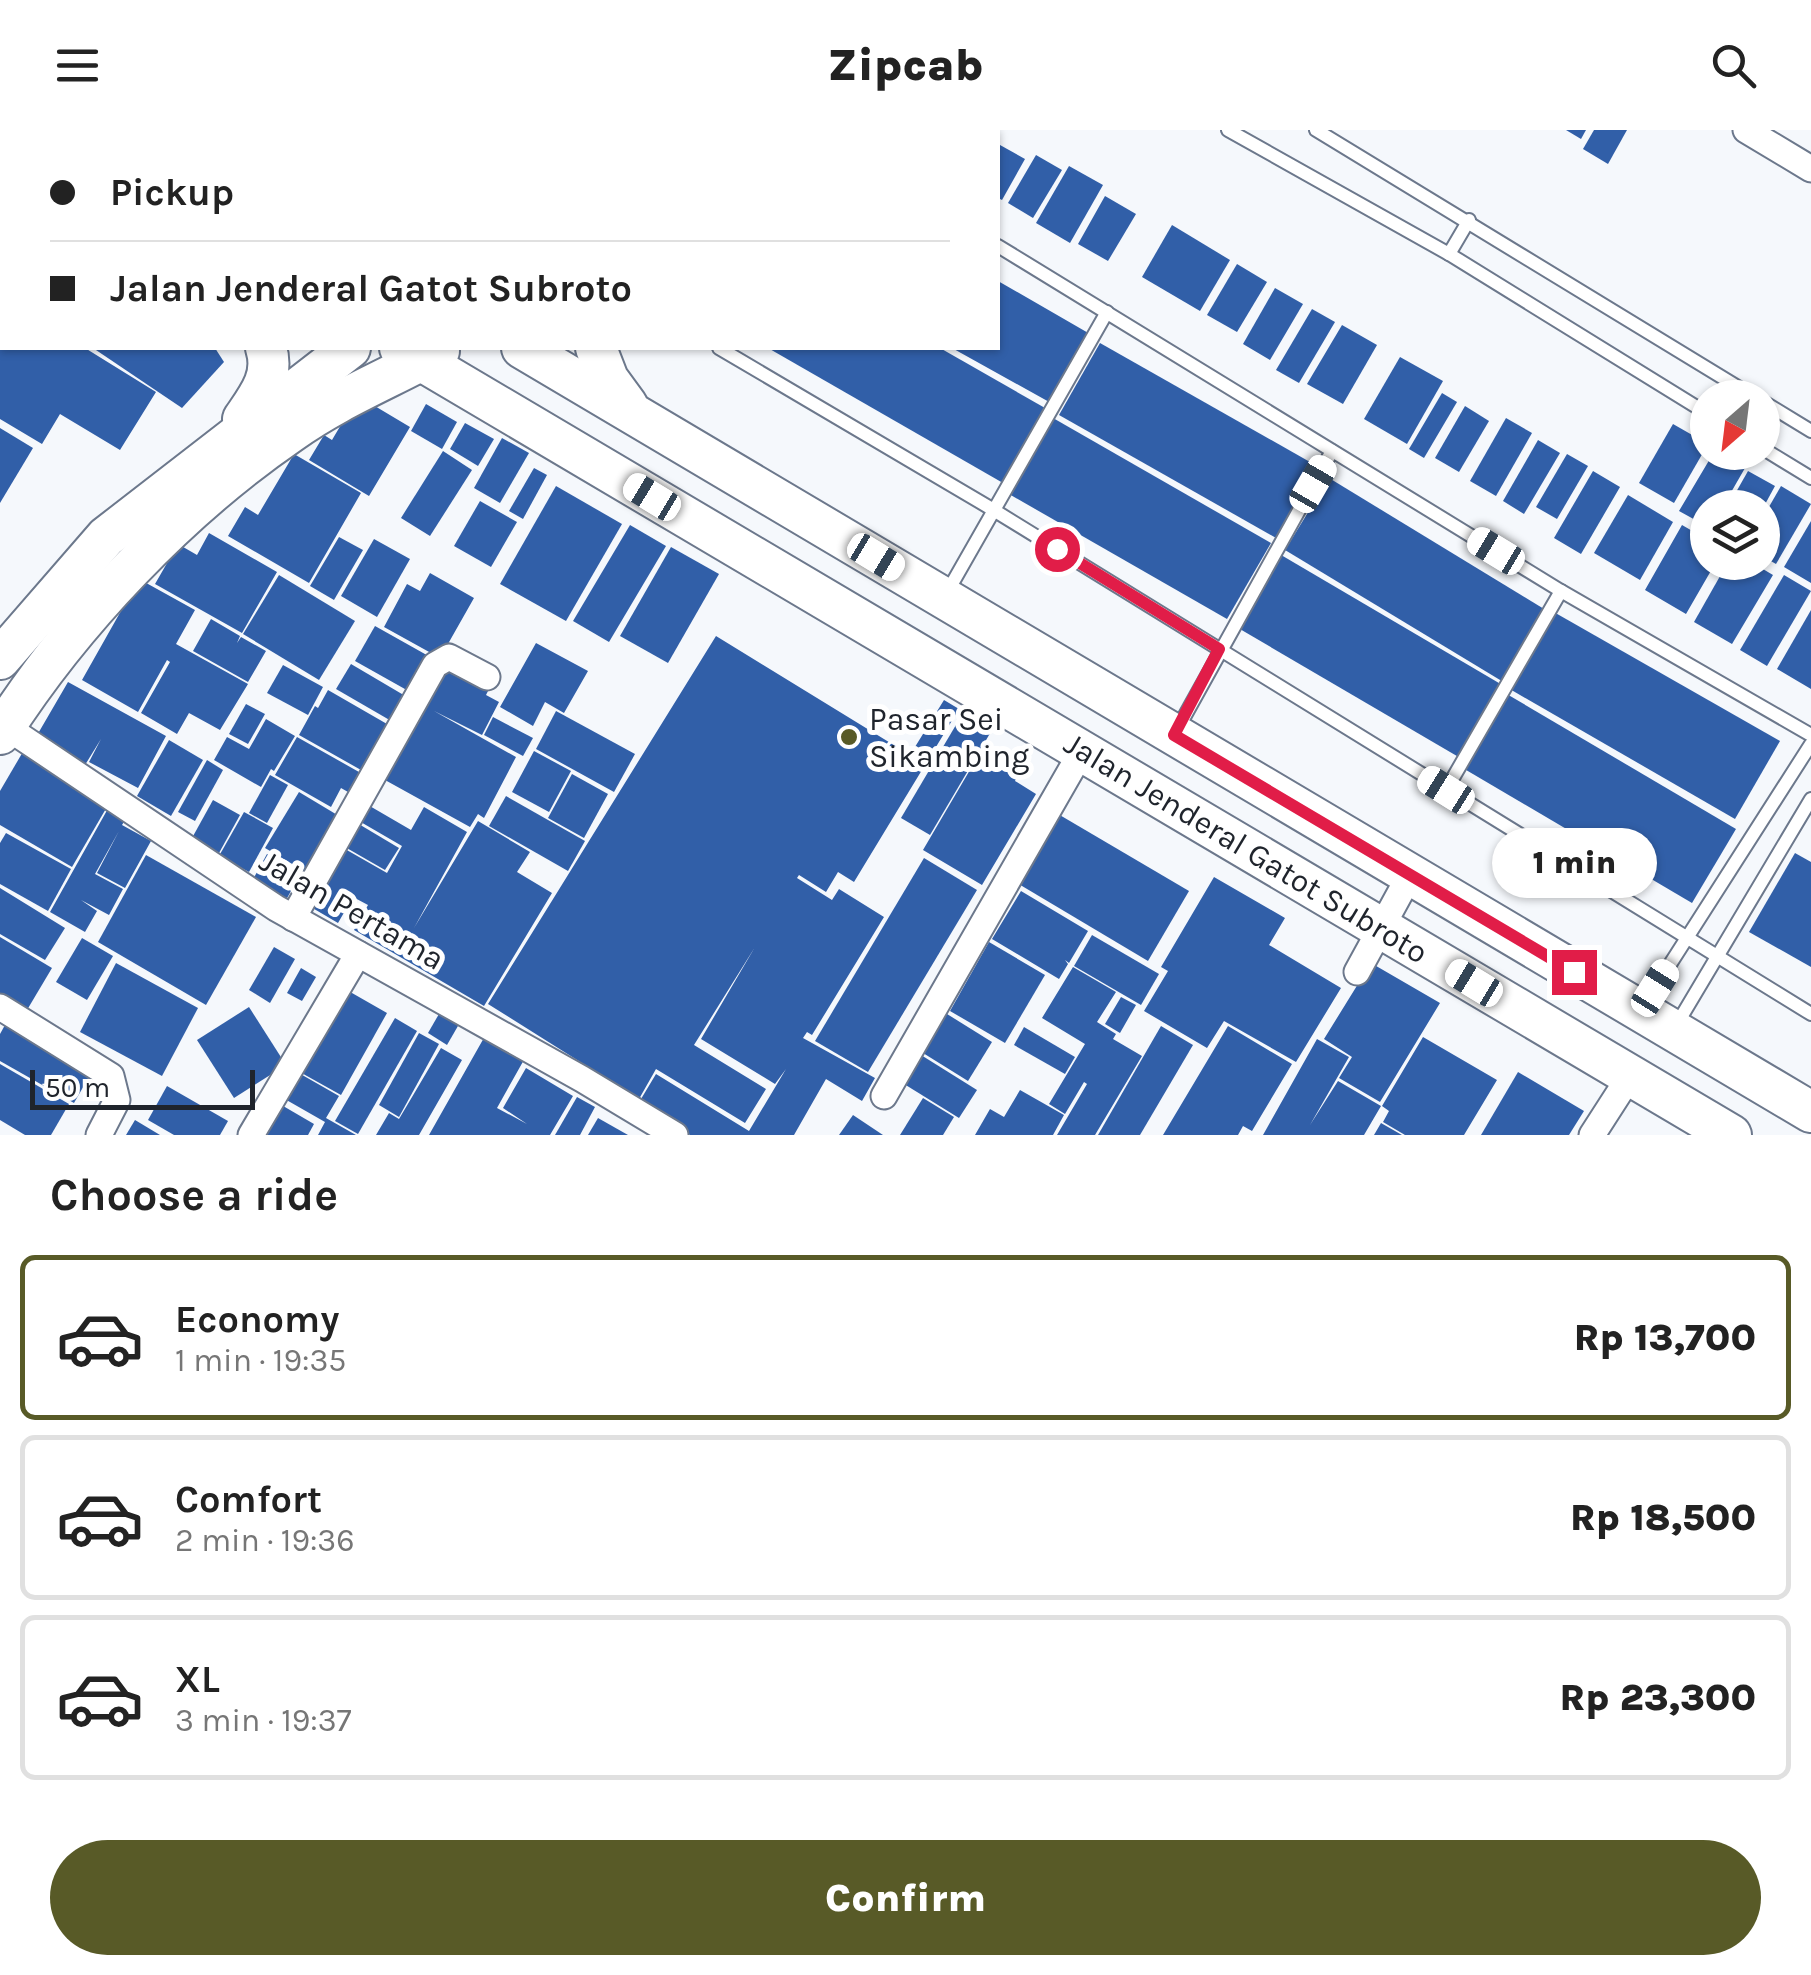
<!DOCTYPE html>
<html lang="en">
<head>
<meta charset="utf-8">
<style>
  :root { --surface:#fff; --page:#f2f2f2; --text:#222; --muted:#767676; --line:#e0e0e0; --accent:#585a27 }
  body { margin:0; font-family:Karla,sans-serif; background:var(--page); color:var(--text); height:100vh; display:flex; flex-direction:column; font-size:38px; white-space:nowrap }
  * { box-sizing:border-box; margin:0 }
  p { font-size:32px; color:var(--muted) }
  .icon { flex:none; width:55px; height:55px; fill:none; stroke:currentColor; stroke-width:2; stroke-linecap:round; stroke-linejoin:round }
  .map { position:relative; height:1005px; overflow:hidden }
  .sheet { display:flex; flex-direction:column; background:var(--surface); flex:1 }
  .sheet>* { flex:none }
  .hud { position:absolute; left:0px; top:0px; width:1000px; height:220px; box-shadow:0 2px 8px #0004; display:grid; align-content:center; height:220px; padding:0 50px; background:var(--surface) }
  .needle { width:65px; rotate:208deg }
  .controls { position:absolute; left:1690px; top:250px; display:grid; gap:20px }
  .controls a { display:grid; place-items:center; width:90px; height:90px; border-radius:50%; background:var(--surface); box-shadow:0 2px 8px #0004; font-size:50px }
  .scale { position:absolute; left:30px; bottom:25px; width:225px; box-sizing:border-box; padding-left:10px; border:5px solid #1f242c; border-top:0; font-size:28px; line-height:35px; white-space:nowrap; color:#1f242c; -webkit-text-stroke:8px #fff; paint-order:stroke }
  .end { position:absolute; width:45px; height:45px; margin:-22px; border:12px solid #e11d48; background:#fff; box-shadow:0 0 0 5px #fff }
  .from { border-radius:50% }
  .bubble { position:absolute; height:70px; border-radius:35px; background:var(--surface); box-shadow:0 2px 8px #0004; font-size:32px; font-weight:800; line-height:70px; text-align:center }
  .car { position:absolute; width:30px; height:60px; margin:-30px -15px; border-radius:12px; box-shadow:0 0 8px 2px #0007; background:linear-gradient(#fff 24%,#345 0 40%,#fff 0 76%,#345 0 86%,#fff 0) }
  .hud b { display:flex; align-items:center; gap:35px; height:95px; font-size:38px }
  .hud b+b { border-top:2px solid var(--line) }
  .hud i { width:25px; height:25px; background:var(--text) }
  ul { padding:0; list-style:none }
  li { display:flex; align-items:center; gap:30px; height:165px; margin:0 20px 15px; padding:0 30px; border:5px solid var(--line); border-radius:15px }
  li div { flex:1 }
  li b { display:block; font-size:38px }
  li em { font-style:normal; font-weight:800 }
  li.selected { border-color:var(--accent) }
  li>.icon { width:90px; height:90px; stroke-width:1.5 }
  h2 { padding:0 50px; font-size:45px; line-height:120px }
  .action { display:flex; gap:20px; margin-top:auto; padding:20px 50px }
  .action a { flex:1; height:115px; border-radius:60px; background:var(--accent); color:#fff; font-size:40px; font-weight:800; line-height:115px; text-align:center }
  header { display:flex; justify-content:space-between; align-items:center; height:130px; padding:0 50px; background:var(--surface); font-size:45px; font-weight:800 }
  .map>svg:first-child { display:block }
</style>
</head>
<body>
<header><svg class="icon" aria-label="menu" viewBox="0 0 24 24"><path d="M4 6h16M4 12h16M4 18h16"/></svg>Zipcab<svg class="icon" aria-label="search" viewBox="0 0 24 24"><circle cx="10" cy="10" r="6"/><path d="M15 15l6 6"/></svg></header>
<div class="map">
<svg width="1811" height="1005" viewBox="0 0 1811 1005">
  <rect width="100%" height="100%" fill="#f5f8fc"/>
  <g fill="#315fa8">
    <polygon points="1566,0 1586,0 1581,9"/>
    <polygon points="1594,0 1627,0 1608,34 1583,19"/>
    <polygon points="1000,15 1025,29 1002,70 998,68"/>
    <polygon points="1036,25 1062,40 1033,88 1008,73"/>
    <polygon points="1069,36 1103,55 1070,113 1036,93"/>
    <polygon points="1105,66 1136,84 1108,131 1078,114"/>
    <polygon points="1172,95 1230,130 1200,181 1142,147"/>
    <polygon points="1237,134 1267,152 1237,202 1207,185"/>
    <polygon points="998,151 1090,204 1051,273 952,218 998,218"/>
    <polygon points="1275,158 1303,174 1270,230 1243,214"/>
    <polygon points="1312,179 1335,192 1299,253 1276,240"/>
    <polygon points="1342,195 1377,215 1343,274 1307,254"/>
    <polygon points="1100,213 1317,336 1276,408 1059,285"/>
    <polygon points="0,218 85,218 156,262 120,320 60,284 42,314 0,289"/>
    <polygon points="93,218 215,218 224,232 182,278"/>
    <polygon points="768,218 940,218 1045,278 1003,353"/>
    <polygon points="1400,227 1443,251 1407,314 1364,289"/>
    <polygon points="1442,263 1457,272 1424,328 1409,319"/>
    <polygon points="358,266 410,297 369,366 309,330 324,305 332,310"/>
    <polygon points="426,274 457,292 442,319 411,301"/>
    <polygon points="1465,276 1489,291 1459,342 1435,328"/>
    <polygon points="1053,288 1271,413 1227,489 1009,364"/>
    <polygon points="1506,288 1532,303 1496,366 1470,351"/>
    <polygon points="465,293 494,309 478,336 450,319"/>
    <polygon points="1673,294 1708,314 1674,373 1639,353"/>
    <polygon points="0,298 33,318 0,373"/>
    <polygon points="502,308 529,323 500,373 474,358"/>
    <polygon points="1538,310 1560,323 1524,384 1503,371"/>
    <polygon points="443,321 472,340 430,406 401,388"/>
    <polygon points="1714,322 1745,338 1722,378 1708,378 1708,397 1679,381"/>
    <polygon points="294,324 361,363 309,453 228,406 245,377 258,385"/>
    <polygon points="1567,324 1588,336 1557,389 1536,377"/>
    <polygon points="534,338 547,345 523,389 509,381"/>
    <polygon points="1593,341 1620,357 1581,424 1554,408"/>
    <polygon points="1748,341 1775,356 1763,378 1727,378"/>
    <polygon points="1329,348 1549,482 1505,553 1285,420"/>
    <polygon points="556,356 622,394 566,491 500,454"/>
    <polygon points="1781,356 1811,374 1776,434 1762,426 1762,389"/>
    <polygon points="1628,365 1673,392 1640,450 1594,423"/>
    <polygon points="480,371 517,392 491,437 454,416"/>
    <polygon points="1811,391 1811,453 1784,437"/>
    <polygon points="630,395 666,416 609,512 573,491"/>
    <polygon points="1682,395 1708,410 1708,432 1716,432 1686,484 1645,460"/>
    <polygon points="209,403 277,442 242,503 155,454 178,414 197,425"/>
    <polygon points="339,407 363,420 334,470 310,456"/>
    <polygon points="374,409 410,429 377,487 341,466"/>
    <polygon points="671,417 719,444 668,533 620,506"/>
    <polygon points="1276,422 1504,556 1462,629 1233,495"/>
    <polygon points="1728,432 1751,432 1773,445 1732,514 1694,492"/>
    <polygon points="430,443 474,468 440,528 384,497 407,454 420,461"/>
    <polygon points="279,445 355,491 319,550 243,504"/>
    <polygon points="1784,445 1811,461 1767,536 1740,520"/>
    <polygon points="139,449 195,480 176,514 248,554 220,600 189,583 177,604 141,583 170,532 167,530 138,582 82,550"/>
    <polygon points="1811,480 1811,559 1777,539"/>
    <polygon points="1552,481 1780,611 1735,689 1508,558"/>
    <polygon points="211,489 240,506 237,513 241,507 266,521 248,552 193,521"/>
    <polygon points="375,496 432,528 412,563 355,531"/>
    <polygon points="716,506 910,625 944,570 959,579 854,752 838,742 826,762 799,745 797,748 832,770 839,759 884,787 812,905 807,902 803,908 875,948 862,971 826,949 794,1005 690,1005 638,974 656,944 749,1001 786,939 775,954 701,909 755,817 694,915 766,959 745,993 656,939 639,969 488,874"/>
    <polygon points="536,513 588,541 564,583 545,572 533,596 500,577"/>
    <polygon points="351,534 407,567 393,592 336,559"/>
    <polygon points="283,535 323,557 308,585 267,563"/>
    <polygon points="450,536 490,557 486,565 499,572 482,605 434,581 516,627 484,688 478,684 470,697 385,650"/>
    <polygon points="68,552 166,606 138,658 89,632 101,609 85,635 36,607"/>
    <polygon points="328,560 387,594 361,640 299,605 315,576 318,578"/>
    <polygon points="1505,563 1736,699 1692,773 1461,637"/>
    <polygon points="246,574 265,584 248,614 229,604"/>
    <polygon points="556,581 635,624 614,662 536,619"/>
    <polygon points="963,583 992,600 930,705 901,688"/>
    <polygon points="493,587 533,608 523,626 484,605"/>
    <polygon points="266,589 295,606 274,641 271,639 261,657 214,630 227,607 249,619"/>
    <polygon points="297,607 359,642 348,662 341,658 331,677 275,645"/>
    <polygon points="169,610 203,630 171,686 137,666"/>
    <polygon points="984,616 1007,630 1002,638 1017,646 1015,651 1036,664 982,755 923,720"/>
    <polygon points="24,620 111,670 72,737 0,695 0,661"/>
    <polygon points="534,621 571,641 549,682 512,662"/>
    <polygon points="207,630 223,640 195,691 178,682"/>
    <polygon points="572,644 608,664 584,708 548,688"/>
    <polygon points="270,645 288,655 267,693 249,683"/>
    <polygon points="299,662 344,689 311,745 265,718"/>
    <polygon points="506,666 585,711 568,741 489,696"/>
    <polygon points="213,670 240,685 219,723 192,708"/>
    <polygon points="110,675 128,685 122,695 151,711 125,758 97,743 119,701 95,744 123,759 109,785 81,770 97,781 85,802 50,782"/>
    <polygon points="368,675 411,700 424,677 467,702 414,798 478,691 530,722 517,742 552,763 484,876 354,800 368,775 353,767 338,793 304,773 338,715 387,743 402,716 359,691"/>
    <polygon points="244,682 273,698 249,742 219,726"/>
    <polygon points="1058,684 1189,761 1148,831 1017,753"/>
    <polygon points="352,690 399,718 385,740 338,713"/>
    <polygon points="6,703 71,739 48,781 0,754 0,713"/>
    <polygon points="1795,723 1811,732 1811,837 1749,802"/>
    <polygon points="267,724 301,743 286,770 252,751"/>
    <polygon points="146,725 256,787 206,875 98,812"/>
    <polygon points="924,728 977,760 868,942 815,911"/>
    <polygon points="1214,747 1285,788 1269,815 1341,858 1296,932 1224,891 1207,918 1144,881 1168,841 1161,837"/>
    <polygon points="0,758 65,798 45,830 0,804"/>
    <polygon points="1021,761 1088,801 1069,833 1065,830 1068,834 1059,849 992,809"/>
    <polygon points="1092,805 1159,844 1141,875 1074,836"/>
    <polygon points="0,807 52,838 27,880 0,863"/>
    <polygon points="82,808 113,826 87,870 56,852"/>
    <polygon points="989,812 1045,845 1005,913 950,881"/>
    <polygon points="274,817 295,829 270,873 249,860"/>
    <polygon points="116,833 198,878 162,946 80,902"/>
    <polygon points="1371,833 1440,873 1380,972 1339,948 1352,927 1324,909"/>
    <polygon points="1073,837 1116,862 1097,892 1116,904 1113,909 1142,926 1095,1005 1057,1005 1087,954 1084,952 1065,984 1049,974 1085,914 1042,888"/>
    <polygon points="301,838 316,847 302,871 287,863"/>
    <polygon points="345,859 387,883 341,965 298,941"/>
    <polygon points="1121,867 1136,875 1120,903 1105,894"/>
    <polygon points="249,877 286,935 234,968 197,910"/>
    <polygon points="443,877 462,889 447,915 428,903"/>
    <polygon points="939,879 992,912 968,951 915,918"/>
    <polygon points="395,888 417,901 358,1004 335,991"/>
    <polygon points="5,895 90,945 74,973 0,931 0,904"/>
    <polygon points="1161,896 1193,915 1140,1005 1098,1005"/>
    <polygon points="1228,896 1292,934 1252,1001 1243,996 1238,1005 1163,1005"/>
    <polygon points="1024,897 1075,927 1065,944 1014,915"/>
    <polygon points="419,903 439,914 399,987 379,975"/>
    <polygon points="485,906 525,928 497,978 527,994 503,978 526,938 573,966 550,1005 429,1005"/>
    <polygon points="1423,907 1497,950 1464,1005 1405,1005 1383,992 1389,981 1382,976"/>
    <polygon points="1317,909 1349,927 1310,995 1338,951 1381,976 1364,1005 1263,1005"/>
    <polygon points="441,918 462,930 419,1005 376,1005 389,983 399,989"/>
    <polygon points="913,920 977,960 959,988 896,949"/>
    <polygon points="0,934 69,974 51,1005 25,1005 0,990"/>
    <polygon points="297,942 339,966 326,988 356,1005 318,1005 325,992 283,968"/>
    <polygon points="1518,942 1584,981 1569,1005 1481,1005"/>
    <polygon points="167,956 228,991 220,1005 174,1005 148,990"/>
    <polygon points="1020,960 1064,985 1053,1005 975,1005 990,979 1004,987"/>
    <polygon points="577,967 595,977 580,1005 555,1005"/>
    <polygon points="923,968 954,987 943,1005 900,1005"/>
    <polygon points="278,973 314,994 308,1005 260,1005"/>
    <polygon points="853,985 883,1005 839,1005"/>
    <polygon points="598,988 628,1005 588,1005"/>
    <polygon points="135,990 160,1005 126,1005"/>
    <polygon points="1381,993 1402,1005 1374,1005"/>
  </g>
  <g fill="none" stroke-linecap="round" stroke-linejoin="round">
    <defs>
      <g id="lane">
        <polyline points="816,0 819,2"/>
        <polyline points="1228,0 1449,124 1708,284"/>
        <polyline points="1316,0 1756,268"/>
        <polyline points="845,2 848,0"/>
        <polyline points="998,116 1561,461 1811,605"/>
        <polyline points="1449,124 1469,90"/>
        <polyline points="719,218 992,379 1811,884"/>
        <polyline points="1762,271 1811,301"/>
        <polyline points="1762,318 1811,348"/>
        <polyline points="945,466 1107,182"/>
        <polyline points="1178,598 1332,321"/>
        <polyline points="1446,660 1561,461"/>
        <polyline points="1644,875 1811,614"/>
        <polyline points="1677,894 1811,669"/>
      </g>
      <g id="street">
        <polyline points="1746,0 1811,39"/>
        <polyline points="5,596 276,778 582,949 675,1005"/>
        <polyline points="293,788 435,535 449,527 487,547"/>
        <polyline points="1357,842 1410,745"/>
        <polyline points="0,877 111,946 117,970 99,1005"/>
        <polyline points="884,966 1082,621"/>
        <polyline points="251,1005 358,824"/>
        <polyline points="1592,1005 1630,946"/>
      </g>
      <g id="primary">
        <polyline points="1,0 2,4"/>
        <polyline points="46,0 50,2"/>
        <polyline points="167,0 171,2"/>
        <polyline points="658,2 662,0"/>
        <polyline points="755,2 758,0"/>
        <polyline points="400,218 1731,1005"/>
        <polyline points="522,218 1811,982"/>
        <polyline points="596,218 608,249 627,275"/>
        <path d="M 243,289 C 258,267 275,246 266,218"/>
        <polyline points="0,529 106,407 350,218"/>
        <path d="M 0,604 C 72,491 180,378 291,302 C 337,269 390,248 439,221"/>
      </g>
    </defs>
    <use href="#lane" stroke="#6c788c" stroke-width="16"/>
    <use href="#street" stroke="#6c788c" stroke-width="29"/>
    <use href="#primary" stroke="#6c788c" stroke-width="44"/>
    <use href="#lane" stroke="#fff" stroke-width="12"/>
    <use href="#street" stroke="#fff" stroke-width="25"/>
    <use href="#primary" stroke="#fff" stroke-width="40"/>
  </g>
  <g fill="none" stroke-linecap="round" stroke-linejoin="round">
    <polyline stroke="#e11d48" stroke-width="12" points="1057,419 1219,519 1174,605 1574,842"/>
  </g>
  <circle fill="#585a27" stroke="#fff" stroke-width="4" cx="849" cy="607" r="10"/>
  <g text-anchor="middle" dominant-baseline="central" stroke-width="10" stroke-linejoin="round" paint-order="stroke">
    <g font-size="32" fill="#1f242c" stroke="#fff" text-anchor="start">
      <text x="869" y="589">Pasar Sei<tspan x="869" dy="37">Sikambing</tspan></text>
    </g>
    <g font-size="32" fill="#1f242c" stroke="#fff">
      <text transform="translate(1246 718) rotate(31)">Jalan Jenderal Gatot Subroto</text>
      <text transform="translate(352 780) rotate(30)">Jalan Pertama</text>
    </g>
  </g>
</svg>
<div class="controls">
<a><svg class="needle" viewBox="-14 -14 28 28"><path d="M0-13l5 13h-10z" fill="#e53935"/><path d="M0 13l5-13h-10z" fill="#767676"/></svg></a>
<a><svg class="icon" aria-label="layers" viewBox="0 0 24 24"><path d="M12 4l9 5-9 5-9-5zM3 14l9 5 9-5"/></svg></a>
</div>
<div class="scale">50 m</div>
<i class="end from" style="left:1057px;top:419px"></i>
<i class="end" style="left:1574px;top:842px"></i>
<div class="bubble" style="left:1492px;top:698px;width:165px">1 min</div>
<i class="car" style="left:1313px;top:354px;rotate:30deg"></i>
<i class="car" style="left:652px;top:367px;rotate:301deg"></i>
<i class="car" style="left:1496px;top:421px;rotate:301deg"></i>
<i class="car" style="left:876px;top:427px;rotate:121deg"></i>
<i class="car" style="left:1446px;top:660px;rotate:302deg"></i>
<i class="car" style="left:1474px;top:853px;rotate:301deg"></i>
<i class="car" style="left:1655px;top:858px;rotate:32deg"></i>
<div class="hud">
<b><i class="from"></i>Pickup</b>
<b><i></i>Jalan Jenderal Gatot Subroto</b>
</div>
</div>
<section class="sheet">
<h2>Choose a ride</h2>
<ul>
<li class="selected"><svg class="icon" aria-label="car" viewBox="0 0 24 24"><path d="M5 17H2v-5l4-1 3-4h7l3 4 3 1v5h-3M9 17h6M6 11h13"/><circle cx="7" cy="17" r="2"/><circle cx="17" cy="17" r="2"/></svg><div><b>Economy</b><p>1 min · 19:35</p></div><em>Rp 13,700</em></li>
<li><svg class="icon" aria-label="car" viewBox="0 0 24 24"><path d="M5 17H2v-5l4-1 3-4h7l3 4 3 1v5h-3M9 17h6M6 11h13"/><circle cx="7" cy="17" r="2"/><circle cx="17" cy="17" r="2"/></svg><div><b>Comfort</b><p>2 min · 19:36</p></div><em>Rp 18,500</em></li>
<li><svg class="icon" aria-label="car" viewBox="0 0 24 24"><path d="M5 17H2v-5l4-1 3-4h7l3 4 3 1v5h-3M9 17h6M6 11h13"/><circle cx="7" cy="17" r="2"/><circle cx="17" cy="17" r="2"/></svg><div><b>XL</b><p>3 min · 19:37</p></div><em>Rp 23,300</em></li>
</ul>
<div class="action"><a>Confirm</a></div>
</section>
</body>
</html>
